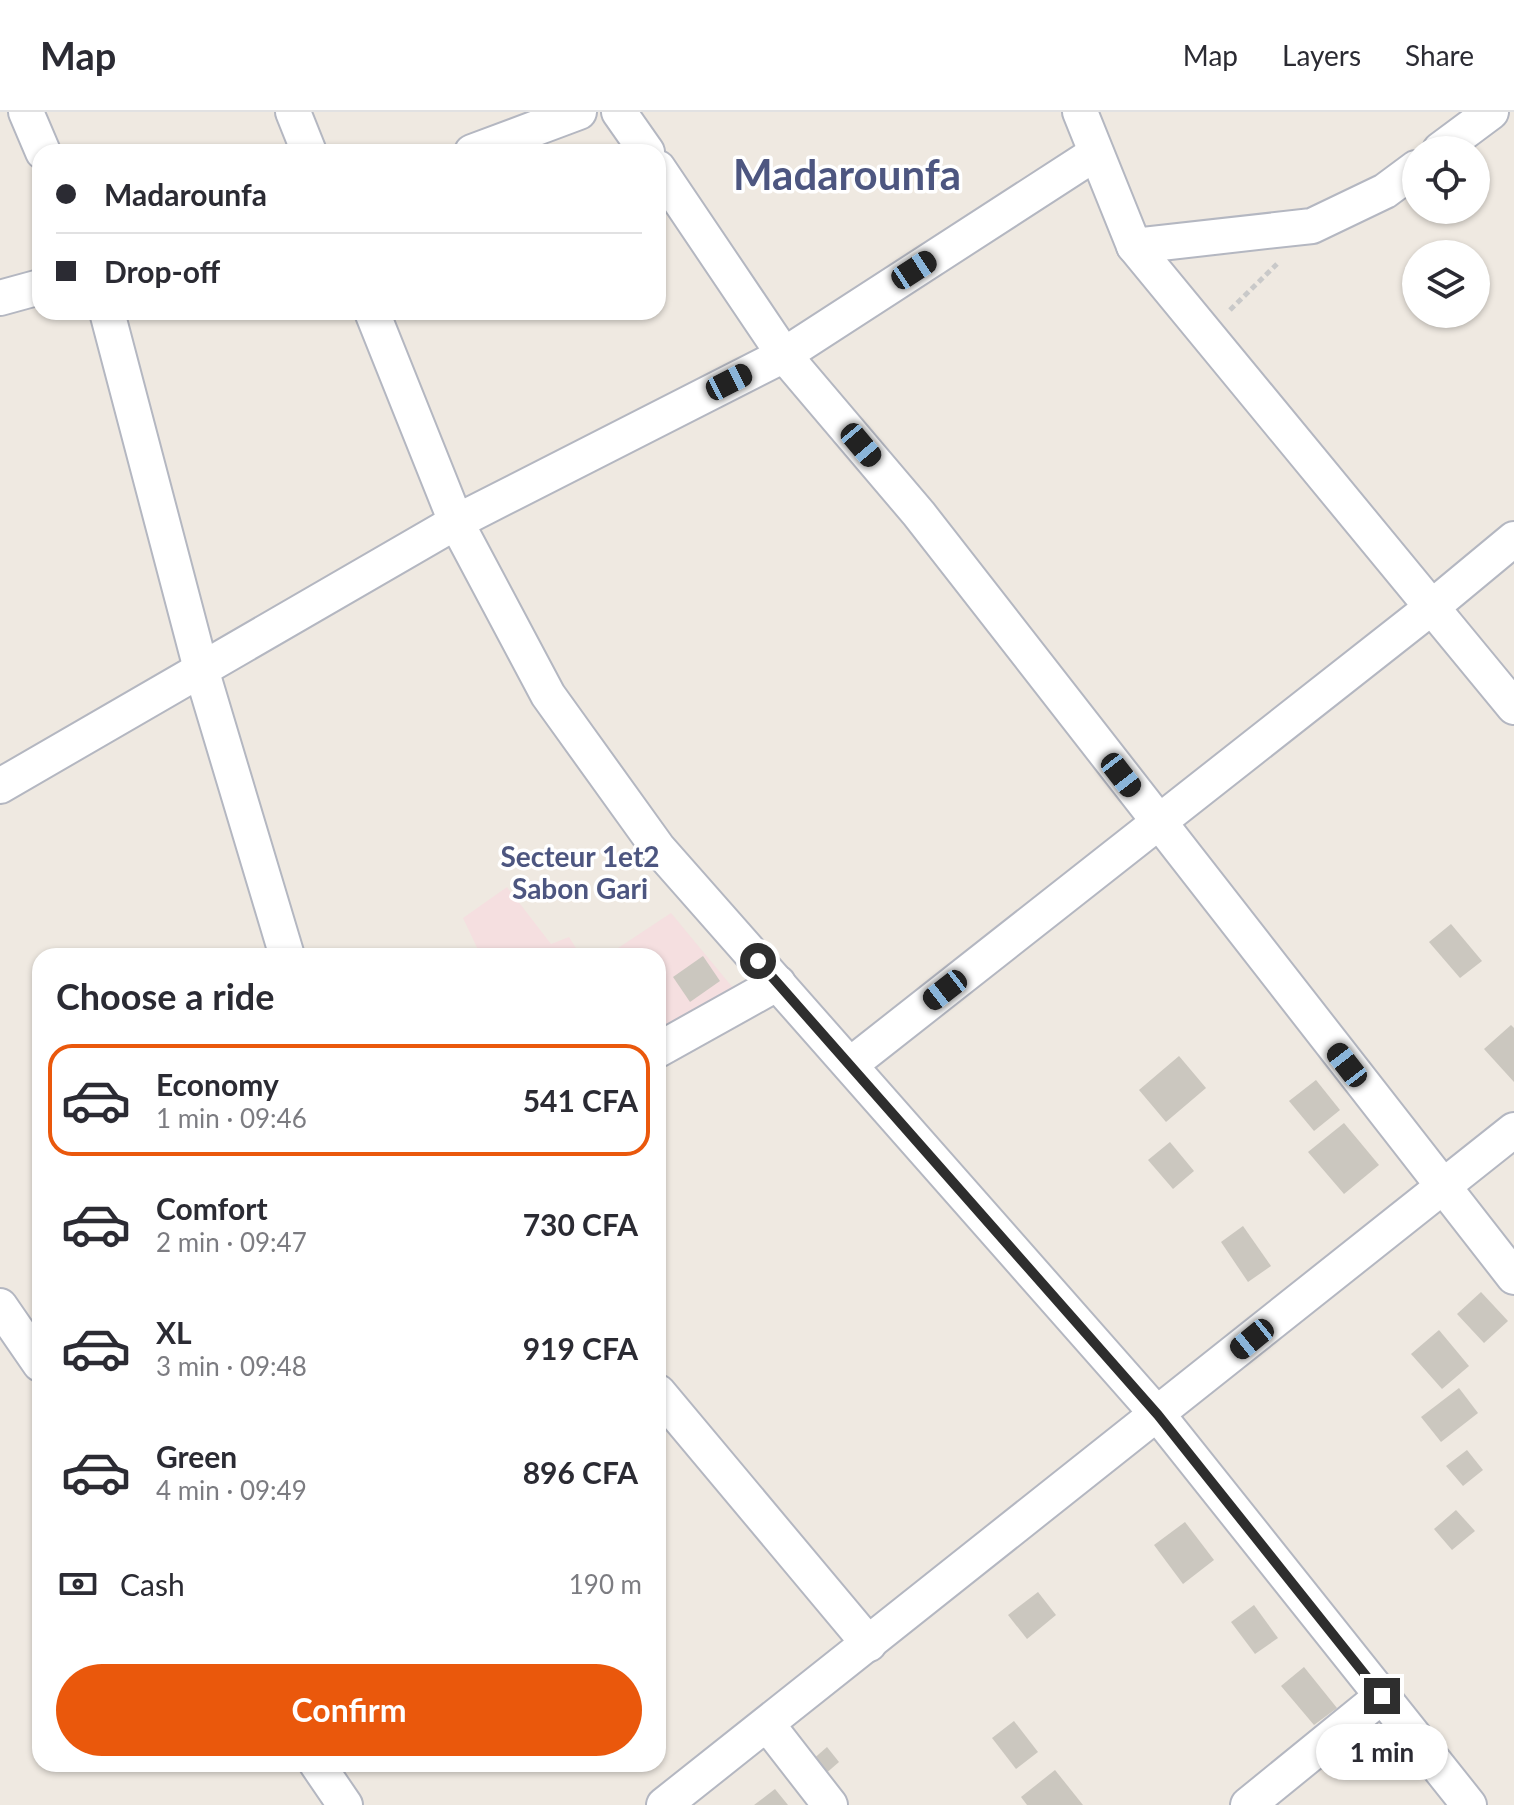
<!DOCTYPE html>
<html lang="en">
<head>
<meta charset="utf-8">
<style>
  :root { --surface:#fff; --page:#f2f2f3; --text:#2b2b33; --muted:#7c7c81; --line:#e1e1e2; --accent:#ea580c }
  body { margin:0; font-family:Lato,sans-serif; background:var(--page); color:var(--text); height:100vh; display:flex; flex-direction:column; font-size:30px; white-space:nowrap }
  * { box-sizing:border-box; margin:0 }
  p { font-size:26px; color:var(--muted) }
  .icon { flex:none; width:44px; height:44px; fill:none; stroke:currentColor; stroke-width:2; stroke-linecap:round; stroke-linejoin:round }
  .map { position:relative; flex:1; overflow:hidden }
  .details { position:absolute; left:32px; top:836px; width:634px; height:824px; display:flex; flex-direction:column; background:var(--surface); border-radius:24px; box-shadow:0 2px 6px #0004 }
  .details>* { flex:none }
  .top-card { position:absolute; left:32px; top:32px; width:634px; height:176px; border-radius:24px; box-shadow:0 2px 6px #0004; display:grid; align-content:center; height:176px; padding:0 24px; background:var(--surface) }
  .controls { position:absolute; left:1402px; top:24px; display:grid; gap:16px }
  .controls a { display:grid; place-items:center; width:88px; height:88px; border-radius:50%; background:var(--surface); box-shadow:0 2px 6px #0004; font-size:40px }
  .end { position:absolute; width:36px; height:36px; margin:-18px; border:10px solid #2e2e2e; background:#fff; box-shadow:0 0 0 4px #fff }
  .from { border-radius:50% }
  .bubble { position:absolute; height:56px; border-radius:28px; background:var(--surface); box-shadow:0 2px 6px #0004; font-size:26px; font-weight:700; line-height:56px; text-align:center }
  .car { position:absolute; width:24px; height:48px; margin:-24px -12px; border-radius:10px; box-shadow:0 0 6px 2px #0007; background:linear-gradient(#222 24%,#8ab4d8 0 40%,#222 0 76%,#8ab4d8 0 86%,#222 0) }
  .top-card b { display:flex; align-items:center; gap:28px; height:76px; font-size:30px }
  .top-card b+b { border-top:2px solid var(--line) }
  .top-card i { width:20px; height:20px; background:var(--text) }
  ul { padding:0; list-style:none }
  li { display:flex; align-items:center; gap:24px; height:112px; margin:0 16px 12px; padding:0 8px; border:4px solid transparent; border-radius:24px }
  li div { flex:1 }
  li b { display:block; font-size:30px }
  li em { font-style:normal; font-weight:700 }
  li.current { border-color:var(--accent) }
  li>.icon { width:72px; height:72px; stroke-width:1.5 }
  h2 { padding:0 24px; font-size:36px; line-height:96px }
  .pay { display:flex; align-items:center; gap:20px; height:88px; padding:0 24px; font-size:30px }
  .pay p { margin-inline-start:auto }
  .action { display:flex; gap:16px; margin-top:auto; padding:16px 24px }
  .action a { flex:1; height:92px; border-radius:48px; background:var(--accent); color:#fff; font-size:32px; font-weight:700; line-height:92px; text-align:center }
  header { display:flex; align-items:center; gap:48px; box-sizing:border-box; height:112px; padding:0 40px; background:var(--surface); border-bottom:2px solid var(--line) }
  header strong { font-size:38px }
  nav { display:flex; gap:44px; margin-inline-start:auto; font-size:28px }
  .map>svg:first-child { display:block }
</style>
</head>
<body>
<header>
<strong>Map</strong>
<nav><a>Map</a><a>Layers</a><a>Share</a></nav>
</header>
<div class="map">
<svg width="1514" height="1693" viewBox="0 0 1514 1693">
  <rect width="100%" height="100%" fill="#efe9e1"/>
  <g fill="#f5dfe0">
    <polygon points="507,775 551,832 569,825 581,844 473,844 480,842 463,806"/>
    <polygon points="671,801 738,882 658,924 658,844 606,844"/>
  </g>
  <g fill="#cbc7bf">
    <polygon points="1451,812 1482,849 1460,866 1429,830"/>
    <polygon points="703,844 720,869 690,890 673,865"/>
    <polygon points="1511,913 1514,916 1514,970 1484,937"/>
    <polygon points="1179,944 1206,976 1166,1010 1139,978"/>
    <polygon points="1316,968 1340,998 1314,1019 1289,989"/>
    <polygon points="1344,1011 1379,1053 1344,1082 1308,1040"/>
    <polygon points="1170,1030 1194,1059 1173,1077 1148,1048"/>
    <polygon points="1243,1114 1271,1154 1248,1170 1221,1130"/>
    <polygon points="1481,1180 1508,1209 1484,1231 1457,1202"/>
    <polygon points="1439,1218 1469,1254 1442,1277 1411,1242"/>
    <polygon points="1459,1276 1478,1301 1441,1330 1421,1305"/>
    <polygon points="1467,1338 1483,1358 1463,1374 1446,1354"/>
    <polygon points="1456,1398 1475,1419 1452,1438 1434,1417"/>
    <polygon points="1185,1410 1214,1448 1183,1472 1154,1433"/>
    <polygon points="1038,1480 1056,1503 1027,1527 1008,1503"/>
    <polygon points="1254,1493 1278,1526 1255,1542 1231,1510"/>
    <polygon points="1304,1555 1337,1596 1314,1613 1281,1574"/>
    <polygon points="1014,1609 1038,1640 1016,1657 992,1626"/>
    <polygon points="827,1635 839,1650 824,1663 811,1649"/>
    <polygon points="1055,1658 1083,1693 1027,1693 1021,1685"/>
    <polygon points="775,1677 788,1693 754,1693"/>
  </g>
  <g fill="none" stroke-linecap="round" stroke-linejoin="round">
    <defs>
      <g id="minor">
        <polyline points="26,0 43,40"/>
        <polyline points="293,0 309,40"/>
        <polyline points="619,0 647,40"/>
        <polyline points="1080,0 1134,134 1514,595"/>
        <polyline points="1440,38 1491,0"/>
        <polyline points="472,40 579,0"/>
        <polyline points="658,56 784,243 919,402 1514,1165"/>
        <polyline points="1134,134 1312,114 1385,79 1416,56"/>
        <polyline points="0,186 40,175"/>
        <polyline points="107,200 201,557 287,844"/>
        <polyline points="372,200 456,410 548,583 658,736 1158,1303 1469,1693"/>
        <polyline points="0,674 456,410 784,243 1096,41"/>
        <polyline points="658,938 778,871"/>
        <polyline points="850,953 1432,495 1514,427"/>
        <polyline points="0,1194 40,1252"/>
        <polyline points="658,1280 869,1532"/>
        <polyline points="767,1612 830,1693"/>
        <polyline points="317,1652 345,1693"/>
        <polyline points="664,1693 1514,1018"/>
        <polyline points="1248,1693 1382,1584"/>
      </g>
    </defs>
    <use href="#minor" stroke="#b4b7c1" stroke-width="38"/>
    <polyline stroke="#c9c9c9" stroke-width="5" stroke-dasharray="6 4" stroke-linecap="butt" points="1230,198 1277,152"/>
    <use href="#minor" stroke="#fff" stroke-width="34"/>
  </g>
  <g fill="none" stroke-linecap="round" stroke-linejoin="round">
    <polyline stroke="#2e2e2e" stroke-width="10" points="758,849 1158,1303 1382,1584"/>
  </g>
  <g text-anchor="middle" dominant-baseline="central" stroke-width="7" stroke-linejoin="round" paint-order="stroke">
    <g font-size="28" font-weight="bold" fill="#4d5680" stroke="#fff">
      <text x="580" y="744">Secteur 1et2<tspan x="580" dy="32">Sabon Gari</tspan></text>
    </g>
    <g font-size="42" font-weight="bold" fill="#4d5680" stroke="#fff">
      <text x="847" y="62">Madarounfa</text>
    </g>
  </g>
</svg>
<div class="controls">
<a><svg class="icon" aria-label="locate" viewBox="0 0 24 24"><circle cx="12" cy="12" r="6"/><path d="M12 2v4M12 18v4M2 12h4M18 12h4"/></svg></a>
<a><svg class="icon" aria-label="layers" viewBox="0 0 24 24"><path d="M12 4l9 5-9 5-9-5zM3 14l9 5 9-5"/></svg></a>
</div>
<i class="end from" style="left:758px;top:849px"></i>
<i class="end" style="left:1382px;top:1584px"></i>
<div class="bubble" style="left:1316px;top:1612px;width:132px">1 min</div>
<i class="car" style="left:914px;top:158px;rotate:57deg"></i>
<i class="car" style="left:729px;top:270px;rotate:63deg"></i>
<i class="car" style="left:861px;top:333px;rotate:140deg"></i>
<i class="car" style="left:1121px;top:663px;rotate:142deg"></i>
<i class="car" style="left:945px;top:878px;rotate:232deg"></i>
<i class="car" style="left:1347px;top:953px;rotate:322deg"></i>
<i class="car" style="left:1252px;top:1227px;rotate:231deg"></i>
<div class="top-card">
<b><i class="from"></i>Madarounfa</b>
<b><i></i>Drop-off</b>
</div>
<section class="details">
<h2>Choose a ride</h2>
<ul>
<li class="current"><svg class="icon" aria-label="car" viewBox="0 0 24 24"><path d="M5 17H2v-5l4-1 3-4h7l3 4 3 1v5h-3M9 17h6M6 11h13"/><circle cx="7" cy="17" r="2"/><circle cx="17" cy="17" r="2"/></svg><div><b>Economy</b><p>1 min · 09:46</p></div><em>541 CFA</em></li>
<li><svg class="icon" aria-label="car" viewBox="0 0 24 24"><path d="M5 17H2v-5l4-1 3-4h7l3 4 3 1v5h-3M9 17h6M6 11h13"/><circle cx="7" cy="17" r="2"/><circle cx="17" cy="17" r="2"/></svg><div><b>Comfort</b><p>2 min · 09:47</p></div><em>730 CFA</em></li>
<li><svg class="icon" aria-label="car" viewBox="0 0 24 24"><path d="M5 17H2v-5l4-1 3-4h7l3 4 3 1v5h-3M9 17h6M6 11h13"/><circle cx="7" cy="17" r="2"/><circle cx="17" cy="17" r="2"/></svg><div><b>XL</b><p>3 min · 09:48</p></div><em>919 CFA</em></li>
<li><svg class="icon" aria-label="car" viewBox="0 0 24 24"><path d="M5 17H2v-5l4-1 3-4h7l3 4 3 1v5h-3M9 17h6M6 11h13"/><circle cx="7" cy="17" r="2"/><circle cx="17" cy="17" r="2"/></svg><div><b>Green</b><p>4 min · 09:49</p></div><em>896 CFA</em></li>
</ul>
<div class="pay"><svg class="icon" aria-label="cash" viewBox="0 0 24 24"><path d="M3 7h18v10H3z"/><circle cx="12" cy="12" r="2"/></svg>Cash<p>190 m</p></div>
<div class="action"><a>Confirm</a></div>
</section>
</div>
</body>
</html>
